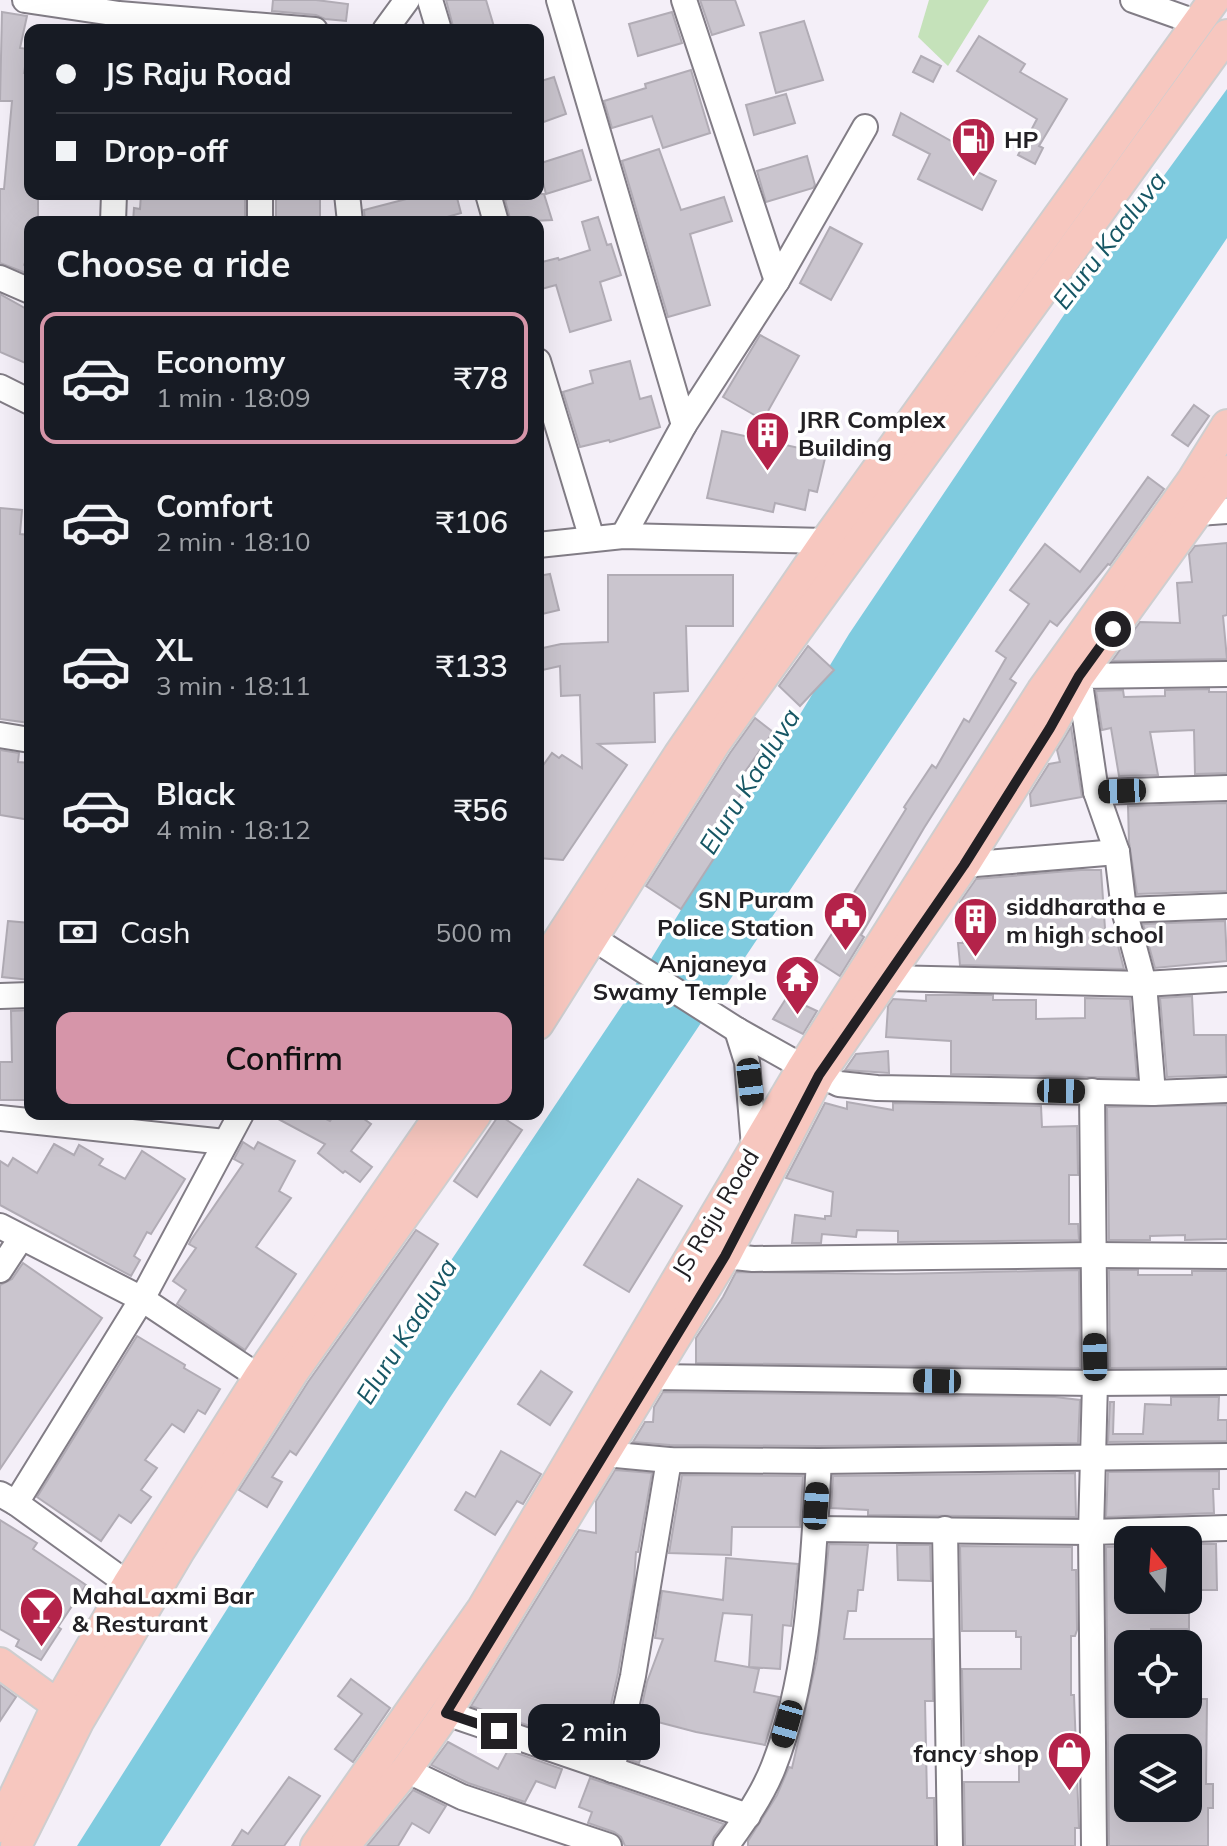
<!DOCTYPE html>
<html lang="en">
<head>
<meta charset="utf-8">
<style>
  :root { --surface:#171b24; --page:#20242c; --text:#f1f3f6; --muted:#9ea1a6; --line:#363941; --accent:#d695a9 }
  body { margin:0; font-family:Mulish,sans-serif; background:var(--page); color:var(--text); height:100vh; display:flex; flex-direction:column; font-size:30px; white-space:nowrap }
  * { box-sizing:border-box; margin:0 }
  p { font-size:26px; color:var(--muted) }
  .icon { flex:none; width:44px; height:44px; fill:none; stroke:currentColor; stroke-width:2; stroke-linecap:round; stroke-linejoin:round }
  .map { position:relative; flex:1; overflow:hidden }
  .drawer { position:absolute; left:24px; top:216px; width:520px; height:904px; display:flex; flex-direction:column; background:var(--surface); border-radius:16px; box-shadow:0 8px 32px #0002 }
  .drawer>* { flex:none }
  .guide { position:absolute; left:24px; top:24px; width:520px; height:176px; border-radius:16px; box-shadow:0 8px 32px #0002; display:grid; align-content:center; height:176px; padding:0 32px; background:var(--surface) }
  .needle { width:52px; rotate:343deg }
  .controls { position:absolute; left:1114px; top:1526px; display:grid; gap:16px }
  .controls a { display:grid; place-items:center; width:88px; height:88px; border-radius:16px; background:var(--surface); box-shadow:0 8px 32px #0002; font-size:40px }
  .end { position:absolute; width:36px; height:36px; margin:-18px; border:10px solid #222024; background:#fff; box-shadow:0 0 0 4px #fff }
  .from { border-radius:50% }
  .bubble { position:absolute; height:56px; border-radius:16px; background:var(--surface); box-shadow:0 8px 32px #0002; font-size:26px; font-weight:600; line-height:56px; text-align:center }
  .car { position:absolute; width:24px; height:48px; margin:-24px -12px; border-radius:10px; box-shadow:0 0 6px 2px #0007; background:linear-gradient(#222 24%,#8ab4d8 0 40%,#222 0 76%,#8ab4d8 0 86%,#222 0) }
  .guide b { display:flex; align-items:center; gap:28px; height:76px; font-size:30px }
  .guide b+b { border-top:2px solid var(--line) }
  .guide i { width:20px; height:20px; background:var(--text) }
  ul { padding:0; list-style:none }
  li { display:flex; align-items:center; gap:24px; height:132px; margin:0 16px 12px; padding:0 16px; border:4px solid transparent; border-radius:16px }
  li div { flex:1 }
  li b { display:block; font-size:30px }
  li em { font-style:normal; font-weight:600 }
  li.on { border-color:var(--accent) }
  li>.icon { width:72px; height:72px; stroke-width:1.5 }
  h2 { padding:0 32px; font-size:36px; line-height:96px }
  .pay { display:flex; align-items:center; gap:20px; height:88px; padding:0 32px; font-size:30px }
  .pay p { margin-inline-start:auto }
  .action { display:flex; gap:16px; margin-top:auto; padding:16px 32px }
  .action a { flex:1; height:92px; border-radius:16px; background:var(--accent); color:#111; font-size:32px; font-weight:600; line-height:92px; text-align:center }
  .map>svg:first-child { display:block }
</style>
</head>
<body>
<div class="map">
<svg width="1227" height="1846" viewBox="0 0 1227 1846">
  <rect width="100%" height="100%" fill="#f4eff8"/>
  <polygon fill="#c5e2ba" points="929,0 989,0 948,66 918,37"/>
  <polygon fill="#7fcbdf" points="1227,89 1227,238 449,1399 160,1846 77,1846 395,1344 631,992 849,634 1080,291"/>
  <g fill="#cac5ce" stroke="#b1acb5" stroke-width="2" fill-rule="evenodd">
    <polygon points="273,0 316,0 348,4 346,21 325,19 316,15 272,11"/>
    <polygon points="446,0 486,0 495,30 454,30"/>
    <polygon points="700,0 735,0 744,25 712,35"/>
    <polygon points="2,12 27,16 20,48 28,49 24,73 30,73 30,194 38,194 38,222 30,222 30,251 24,265 28,268 26,273 0,263 0,189 4,189 12,101 0,101"/>
    <polygon points="672,12 682,43 638,56 629,24"/>
    <polygon points="804,21 823,80 776,93 760,33"/>
    <polygon points="979,36 1025,64 1020,72 1067,99 1039,146 1043,148 1035,164 1018,155 1037,119 957,71"/>
    <polygon points="921,56 941,66 933,82 913,72"/>
    <polygon points="691,70 710,133 663,148 652,116 612,128 604,101 646,88 645,84"/>
    <polygon points="554,77 566,114 538,124 538,82"/>
    <polygon points="786,94 795,123 754,135 746,105"/>
    <polygon points="901,113 976,155 969,168 996,181 982,210 918,179 930,154 893,135"/>
    <polygon points="659,149 681,210 724,197 732,221 690,234 710,305 668,317 622,161"/>
    <polygon points="582,150 591,180 546,194 538,164"/>
    <polygon points="807,156 815,185 813,188 766,202 757,171"/>
    <polygon points="141,194 245,194 245,222 133,222 134,208 140,209"/>
    <polygon points="413,194 456,194 461,213 430,222 365,222 364,210 414,197"/>
    <polygon points="524,194 544,194 552,220 511,222 505,200"/>
    <polygon points="320,197 320,222 276,222 276,198"/>
    <polygon points="598,217 607,245 611,244 621,275 600,282 611,320 570,332 556,285 538,290 538,263 558,258 559,260 590,250 582,222"/>
    <polygon points="830,227 862,244 831,300 800,283"/>
    <polygon points="0,294 30,311 30,365 0,352"/>
    <polygon points="760,335 799,356 763,420 723,397"/>
    <polygon points="630,361 640,399 651,396 660,427 610,442 609,440 580,447 563,392 593,383 590,371"/>
    <polygon points="1194,405 1209,416 1188,446 1172,435"/>
    <polygon points="722,431 826,454 817,492 809,490 805,510 775,503 773,512 707,498"/>
    <polygon points="1148,477 1164,489 1110,565 1108,564 1057,626 1050,621 1010,679 1016,683 924,828 861,935 864,937 840,976 815,960 853,901 850,899 906,809 904,807 932,765 936,768 964,719 969,722 1006,658 996,651 1029,604 1010,590 1045,544 1080,572"/>
    <polygon points="0,508 22,510 20,534 30,535 30,723 0,719"/>
    <polygon points="1227,543 1227,615 1223,616 1227,659 1112,661 1140,622 1180,623 1177,583 1192,582 1189,554 1195,546"/>
    <polygon points="550,574 559,610 538,615 538,576"/>
    <polygon points="608,575 733,575 733,626 686,626 688,691 654,693 655,742 598,744 627,765 563,860 538,858 538,759 544,764 552,753 559,758 562,755 582,768 580,695 561,696 560,666 538,671 538,649 561,644 608,642"/>
    <polygon points="808,646 834,670 800,706 779,686"/>
    <polygon points="1209,689 1209,692 1227,692 1227,773 1195,774 1194,730 1150,732 1158,775 1119,776 1111,728 1102,730 1096,691 1123,690 1124,697 1165,696 1165,690"/>
    <polygon points="755,718 773,732 735,786 743,791 719,825 731,832 681,909 646,886 730,753"/>
    <polygon points="1071,727 1082,797 1031,806 1030,794 1049,764 1060,762 1057,750"/>
    <polygon points="0,750 19,753 18,762 30,763 30,820 0,815"/>
    <polygon points="1227,803 1227,891 1137,894 1129,842 1128,806"/>
    <polygon points="1081,870 1101,870 1106,943 1117,942 1124,969 960,965 958,943 963,943 960,902 976,879"/>
    <polygon points="8,921 30,923 30,980 2,977"/>
    <polygon points="1225,921 1227,961 1155,968 1143,924"/>
    <polygon points="926,995 993,995 993,1000 1036,1000 1036,1019 1085,1018 1085,998 1130,999 1137,1078 951,1074 951,1041 886,1037 888,1006 893,999 926,1001"/>
    <polygon points="1192,996 1194,1035 1226,1035 1227,1075 1167,1077 1160,998"/>
    <polygon points="787,997 817,1011 803,1034 773,1019"/>
    <polygon points="30,1010 30,1100 0,1100 0,1062 12,1062 11,1011"/>
    <polygon points="888,1051 889,1073 845,1070 856,1054"/>
    <polygon points="847,1102 893,1110 893,1103 1041,1106 1042,1127 1077,1126 1078,1175 1069,1175 1069,1224 1078,1224 1079,1240 898,1242 898,1231 857,1230 856,1237 822,1234 821,1243 792,1243 795,1215 825,1219 825,1216 831,1216 833,1192 786,1178 825,1103 847,1109"/>
    <polygon points="1227,1105 1227,1239 1185,1240 1185,1235 1150,1236 1150,1240 1109,1240 1107,1107"/>
    <polygon points="269,1114 316,1114 330,1121 335,1114 357,1114 371,1124 351,1151 372,1167 360,1182 345,1171 343,1173 318,1153 325,1144"/>
    <polygon points="499,1115 522,1130 477,1197 454,1181"/>
    <polygon points="243,1142 254,1149 258,1142 295,1161 279,1191 291,1198 256,1247 296,1274 245,1350 177,1304 186,1290 173,1281 196,1248 189,1244 191,1240 243,1164 234,1159"/>
    <polygon points="54,1144 74,1155 79,1145 103,1159 99,1165 125,1179 142,1151 185,1179 151,1234 147,1232 134,1256 140,1260 131,1276 0,1205 0,1161 8,1166 13,1158 37,1173"/>
    <polygon points="638,1179 682,1206 629,1292 584,1265"/>
    <polygon points="416,1230 438,1244 296,1455 290,1451 272,1477 282,1482 267,1507 239,1490 308,1382"/>
    <polygon points="23,1263 102,1318 0,1469 0,1285 12,1279"/>
    <polygon points="1079,1270 1080,1368 696,1363 696,1338 723,1297 736,1272 896,1274"/>
    <polygon points="1109,1270 1138,1270 1138,1275 1192,1275 1192,1271 1227,1271 1227,1367 1110,1368"/>
    <polygon points="137,1336 185,1365 184,1368 220,1389 205,1414 198,1410 184,1432 172,1424 145,1460 157,1468 141,1490 151,1497 131,1523 119,1515 101,1541 37,1497"/>
    <polygon points="541,1371 572,1392 550,1425 518,1404"/>
    <polygon points="663,1392 1055,1397 1080,1400 1078,1443 819,1446 670,1445 633,1442 645,1422 653,1422 654,1407"/>
    <polygon points="1171,1397 1219,1397 1218,1420 1227,1420 1227,1441 1108,1442 1110,1402 1114,1402 1113,1434 1143,1434 1145,1404 1171,1405"/>
    <polygon points="501,1451 541,1474 523,1504 517,1501 495,1535 455,1510 466,1492 475,1497"/>
    <polygon points="615,1470 652,1473 638,1552 636,1552 634,1581 618,1673 601,1750 471,1706 579,1530 596,1533 596,1501"/>
    <polygon points="1219,1471 1219,1489 1213,1489 1214,1513 1106,1517 1108,1472"/>
    <polygon points="1075,1473 1076,1517 868,1515 868,1510 831,1508 833,1476"/>
    <polygon points="682,1475 803,1476 800,1527 732,1527 731,1555 669,1553"/>
    <polygon points="0,1520 37,1543 33,1549 86,1585 58,1627 61,1629 41,1660 16,1646 19,1640 0,1629"/>
    <polygon points="829,1544 868,1545 863,1590 858,1590 856,1611 848,1611 844,1639 932,1639 933,1701 925,1701 927,1798 934,1798 935,1846 748,1846 748,1841 777,1795 789,1767 792,1768 817,1659"/>
    <polygon points="1188,1544 1216,1544 1217,1590 1189,1590"/>
    <polygon points="897,1545 930,1545 931,1581 898,1580"/>
    <polygon points="960,1546 1072,1547 1072,1570 1076,1570 1077,1630 1075,1636 1071,1636 1071,1695 1074,1695 1079,1828 1075,1828 1075,1846 965,1846 964,1782 1019,1782 1019,1753 964,1753 962,1669 1021,1669 1021,1637 1016,1637 1016,1631 962,1631"/>
    <path d="M 1128,1546 L 1128,1600 L 1189,1600 L 1189,1629 L 1151,1629 L 1151,1644 L 1128,1644 L 1128,1704 L 1188,1704 L 1188,1699 L 1207,1699 L 1206,1784 L 1213,1784 L 1213,1808 L 1208,1808 L 1208,1846 L 1109,1846 L 1106,1547 ZM 1128,1748 L 1188,1748 L 1188,1808 L 1128,1808 Z"/>
    <polygon points="726,1558 798,1564 791,1626 783,1625 780,1669 749,1667 752,1615 723,1613 715,1661 759,1669 754,1692 779,1697 765,1745 696,1732 654,1721 639,1763 630,1760 647,1682 663,1639 655,1638 662,1591 723,1600"/>
    <polygon points="351,1679 390,1708 353,1762 335,1749 362,1714 338,1696"/>
    <polygon points="0,1685 16,1697 0,1721"/>
    <polygon points="448,1742 498,1769 508,1750 562,1769 555,1788 536,1781 525,1802 468,1783 431,1765"/>
    <polygon points="289,1777 320,1796 284,1846 232,1846 242,1830 248,1834"/>
    <polygon points="590,1778 608,1784 724,1824 714,1837 711,1846 625,1846 621,1837 614,1832 588,1823 592,1812 579,1807"/>
    <polygon points="413,1790 446,1806 429,1833 412,1823 398,1846 367,1846"/>
  </g>
  <g fill="none" stroke-linecap="round" stroke-linejoin="round">
    <defs>
      <g id="minor">
        <polyline points="25,0 119,14 315,30"/>
        <polyline points="430,0 439,30"/>
        <polyline points="559,0 684,425"/>
        <polyline points="684,0 777,281"/>
        <polyline points="1133,0 1198,23"/>
        <polyline points="385,30 407,0"/>
        <polyline points="347,194 350,222"/>
        <polyline points="488,194 496,222"/>
        <polyline points="113,222 114,194"/>
        <polyline points="260,222 260,194"/>
        <polyline points="0,278 30,291"/>
        <polyline points="538,361 592,539"/>
        <polyline points="0,387 30,402"/>
        <polyline points="1198,513 1227,511"/>
        <polyline points="623,536 684,425 777,281 865,127"/>
        <polyline points="538,545 623,536 826,541"/>
        <polyline points="1227,674 1079,676 1096,792 1227,788"/>
        <polyline points="0,735 30,740"/>
        <polyline points="1096,792 1117,852 1124,910 1144,984 1153,1093"/>
        <polyline points="964,865 1117,852"/>
        <polyline points="1124,910 1227,906"/>
        <polyline points="577,928 737,1030 803,1067 839,1084 877,1088 1153,1093 1227,1090"/>
        <polyline points="887,978 1144,984 1227,979"/>
        <polyline points="0,996 30,995"/>
        <polyline points="737,1030 747,1062 754,1147"/>
        <polyline points="1092,1091 1095,1383 1091,1532 1094,1846"/>
        <polyline points="0,1118 225,1142"/>
        <polyline points="0,1226 142,1299 259,1377"/>
        <polyline points="710,1249 725,1256 753,1259 1093,1255 1227,1256"/>
        <polyline points="0,1270 21,1238"/>
        <polyline points="652,1377 1095,1383 1227,1382"/>
        <polyline points="605,1454 669,1460 819,1461 1227,1456"/>
        <polyline points="0,1494 16,1503 142,1299 241,1114"/>
        <polyline points="16,1503 128,1584"/>
        <polyline points="815,1529 1091,1532 1227,1528"/>
        <polyline points="945,1529 950,1846"/>
        <polyline points="446,1713 748,1816"/>
        <polyline points="406,1770 462,1797 609,1846"/>
        <polyline points="612,1770 633,1676 669,1460"/>
        <path d="M 726,1846 C 744,1822 762,1796 773,1768 C 810,1675 813,1560 819,1461"/>
      </g>
      <g id="major">
        <polyline points="538,972 679,755 826,541 1214,0"/>
        <polyline points="538,1024 715,743 1227,35"/>
        <polyline points="0,1663 74,1717"/>
        <polyline points="0,1827 57,1706 128,1584 259,1377 441,1114"/>
        <polyline points="16,1846 79,1720 179,1551 293,1372 476,1114"/>
        <polyline points="316,1846 483,1608 803,1067 1042,691 1192,481 1227,425"/>
        <polyline points="344,1846 406,1770 446,1713 725,1256 819,1075 964,865 1050,728 1079,676 1227,471"/>
      </g>
    </defs>
    <use href="#minor" stroke="#827d86" stroke-width="28"/>
    <use href="#major" stroke="#cececf" stroke-width="34"/>
    <use href="#minor" stroke="#fff" stroke-width="24"/>
    <use href="#major" stroke="#f7c7bf" stroke-width="30"/>
  </g>
  <g fill="none" stroke-linecap="round" stroke-linejoin="round">
    <polyline stroke="#222024" stroke-width="10" points="499,1731 446,1713 725,1256 819,1075 964,865 1050,728 1079,676 1113,629"/>
  </g>
  <defs>
    <symbol id="fuel-pin" viewBox="-11 -11 22 30"><path d="M0 17L-7.5 6A9.5 9.5 0 1 1 7.5 6Z" fill="#b4234a" stroke="#fff"/><path d="M-5.5-6h7V0h2V4h1.3V-2.5L3-4.5l.8-.8L6-3V5H2.5V1h-1V6h-7ZM-4.2-4.7v3.2H.2V-4.7Z" fill="#fff"/></symbol>
    <symbol id="building-pin" viewBox="-11 -11 22 30"><path d="M0 17L-7.5 6A9.5 9.5 0 1 1 7.5 6Z" fill="#b4234a" stroke="#fff"/><path d="M-4-6H4V6H1V3H-1V6H-4ZM-2.5-4.3h1.7v1.8h-1.7ZM.8-4.3h1.7v1.8H.8ZM-2.5-1h1.7V.8h-1.7ZM.8-1h1.7V.8H.8Z" fill="#fff"/></symbol>
    <symbol id="civic-pin" viewBox="-11 -11 22 30"><path d="M0 17L-7.5 6A9.5 9.5 0 1 1 7.5 6Z" fill="#b4234a" stroke="#fff"/><path d="M-.6-6.5H3V-4.5H.6V-3L4-1V1h2V6H-6V1h2V-1L-.6-3ZM-1.2 2.5V6h2.4V2.5Z" fill="#fff"/></symbol>
    <symbol id="temple-pin" viewBox="-11 -11 22 30"><path d="M0 17L-7.5 6A9.5 9.5 0 1 1 7.5 6Z" fill="#b4234a" stroke="#fff"/><path d="M0-6L5-2H3V0L6.5 2.5H4V6H1.5V3h-3V6H-4V2.5H-6.5L-3 0V-2H-5Z" fill="#fff"/></symbol>
    <symbol id="bar-pin" viewBox="-11 -11 22 30"><path d="M0 17L-7.5 6A9.5 9.5 0 1 1 7.5 6Z" fill="#b4234a" stroke="#fff"/><path d="M-6-5H6L.8 .8V4.5H3.5V6h-7V4.5H-.8V.8Z" fill="#fff"/></symbol>
    <symbol id="shop-pin" viewBox="-11 -11 22 30"><path d="M0 17L-7.5 6A9.5 9.5 0 1 1 7.5 6Z" fill="#b4234a" stroke="#fff"/><path d="M-5-2.5h2.3a2.7 3.5 0 0 1 5.4 0H5L5.5 6h-11ZM-1.5-2.5h3a1.5 2.3 0 0 0-3 0Z" fill="#fff"/></symbol>
  </defs>
  <g fill-rule="evenodd">
    <use href="#fuel-pin" x="948" y="114" width="51" height="69"/>
    <use href="#building-pin" x="742" y="408" width="51" height="69"/>
    <use href="#civic-pin" x="820" y="888" width="51" height="69"/>
    <use href="#building-pin" x="950" y="894" width="51" height="69"/>
    <use href="#temple-pin" x="772" y="952" width="51" height="69"/>
    <use href="#bar-pin" x="16" y="1584" width="51" height="69"/>
    <use href="#shop-pin" x="1044" y="1728" width="51" height="69"/>
  </g>
  <g text-anchor="middle" dominant-baseline="central" stroke-width="7" stroke-linejoin="round" paint-order="stroke">
    <g font-size="24" font-weight="bold" fill="#222024" stroke="#fff" text-anchor="start">
      <text x="1004" y="139">HP</text>
      <text x="798" y="419">JRR Complex<tspan x="798" dy="28">Building</tspan></text>
      <text x="814" y="899" text-anchor="end">SN Puram<tspan x="814" dy="28">Police Station</tspan></text>
      <text x="1006" y="906">siddharatha e<tspan x="1006" dy="28">m high school</tspan></text>
      <text x="767" y="963" text-anchor="end">Anjaneya<tspan x="767" dy="28">Swamy Temple</tspan></text>
      <text x="72" y="1595">MahaLaxmi Bar<tspan x="72" dy="28">&amp; Resturant</tspan></text>
      <text x="1039" y="1753" text-anchor="end">fancy shop</text>
    </g>
    <g font-size="24" fill="#222024" stroke="#fff">
      <text transform="translate(715 1213) rotate(-59)">JS Raju Road</text>
    </g>
    <g font-size="26" font-style="italic" fill="#165664" stroke="#fff">
      <text transform="translate(1109 240) rotate(-52)">Eluru Kaaluva</text>
      <text transform="translate(749 781) rotate(-58)">Eluru Kaaluva</text>
      <text transform="translate(406 1331) rotate(-58)">Eluru Kaaluva</text>
    </g>
  </g>
</svg>
<div class="controls">
<a><svg class="needle" viewBox="-14 -14 28 28"><path d="M0-13l5 13h-10z" fill="#e53935"/><path d="M0 13l5-13h-10z" fill="#9ea1a6"/></svg></a>
<a><svg class="icon" aria-label="locate" viewBox="0 0 24 24"><circle cx="12" cy="12" r="6"/><path d="M12 2v4M12 18v4M2 12h4M18 12h4"/></svg></a>
<a><svg class="icon" aria-label="layers" viewBox="0 0 24 24"><path d="M12 4l9 5-9 5-9-5zM3 14l9 5 9-5"/></svg></a>
</div>
<i class="end from" style="left:1113px;top:629px"></i>
<i class="end" style="left:499px;top:1731px"></i>
<div class="bubble" style="left:528px;top:1704px;width:132px">2 min</div>
<i class="car" style="left:1122px;top:791px;rotate:268deg"></i>
<i class="car" style="left:750px;top:1082px;rotate:173deg"></i>
<i class="car" style="left:1061px;top:1091px;rotate:91deg"></i>
<i class="car" style="left:1095px;top:1357px;rotate:359deg"></i>
<i class="car" style="left:937px;top:1381px;rotate:271deg"></i>
<i class="car" style="left:816px;top:1506px;rotate:4deg"></i>
<i class="car" style="left:787px;top:1724px;rotate:196deg"></i>
<div class="guide">
<b><i class="from"></i>JS Raju Road</b>
<b><i></i>Drop-off</b>
</div>
<section class="drawer">
<h2>Choose a ride</h2>
<ul>
<li class="on"><svg class="icon" aria-label="car" viewBox="0 0 24 24"><path d="M5 17H2v-5l4-1 3-4h7l3 4 3 1v5h-3M9 17h6M6 11h13"/><circle cx="7" cy="17" r="2"/><circle cx="17" cy="17" r="2"/></svg><div><b>Economy</b><p>1 min · 18:09</p></div><em>₹78</em></li>
<li><svg class="icon" aria-label="car" viewBox="0 0 24 24"><path d="M5 17H2v-5l4-1 3-4h7l3 4 3 1v5h-3M9 17h6M6 11h13"/><circle cx="7" cy="17" r="2"/><circle cx="17" cy="17" r="2"/></svg><div><b>Comfort</b><p>2 min · 18:10</p></div><em>₹106</em></li>
<li><svg class="icon" aria-label="car" viewBox="0 0 24 24"><path d="M5 17H2v-5l4-1 3-4h7l3 4 3 1v5h-3M9 17h6M6 11h13"/><circle cx="7" cy="17" r="2"/><circle cx="17" cy="17" r="2"/></svg><div><b>XL</b><p>3 min · 18:11</p></div><em>₹133</em></li>
<li><svg class="icon" aria-label="car" viewBox="0 0 24 24"><path d="M5 17H2v-5l4-1 3-4h7l3 4 3 1v5h-3M9 17h6M6 11h13"/><circle cx="7" cy="17" r="2"/><circle cx="17" cy="17" r="2"/></svg><div><b>Black</b><p>4 min · 18:12</p></div><em>₹56</em></li>
</ul>
<div class="pay"><svg class="icon" aria-label="cash" viewBox="0 0 24 24"><path d="M3 7h18v10H3z"/><circle cx="12" cy="12" r="2"/></svg>Cash<p>500 m</p></div>
<div class="action"><a>Confirm</a></div>
</section>
</div>
</body>
</html>
